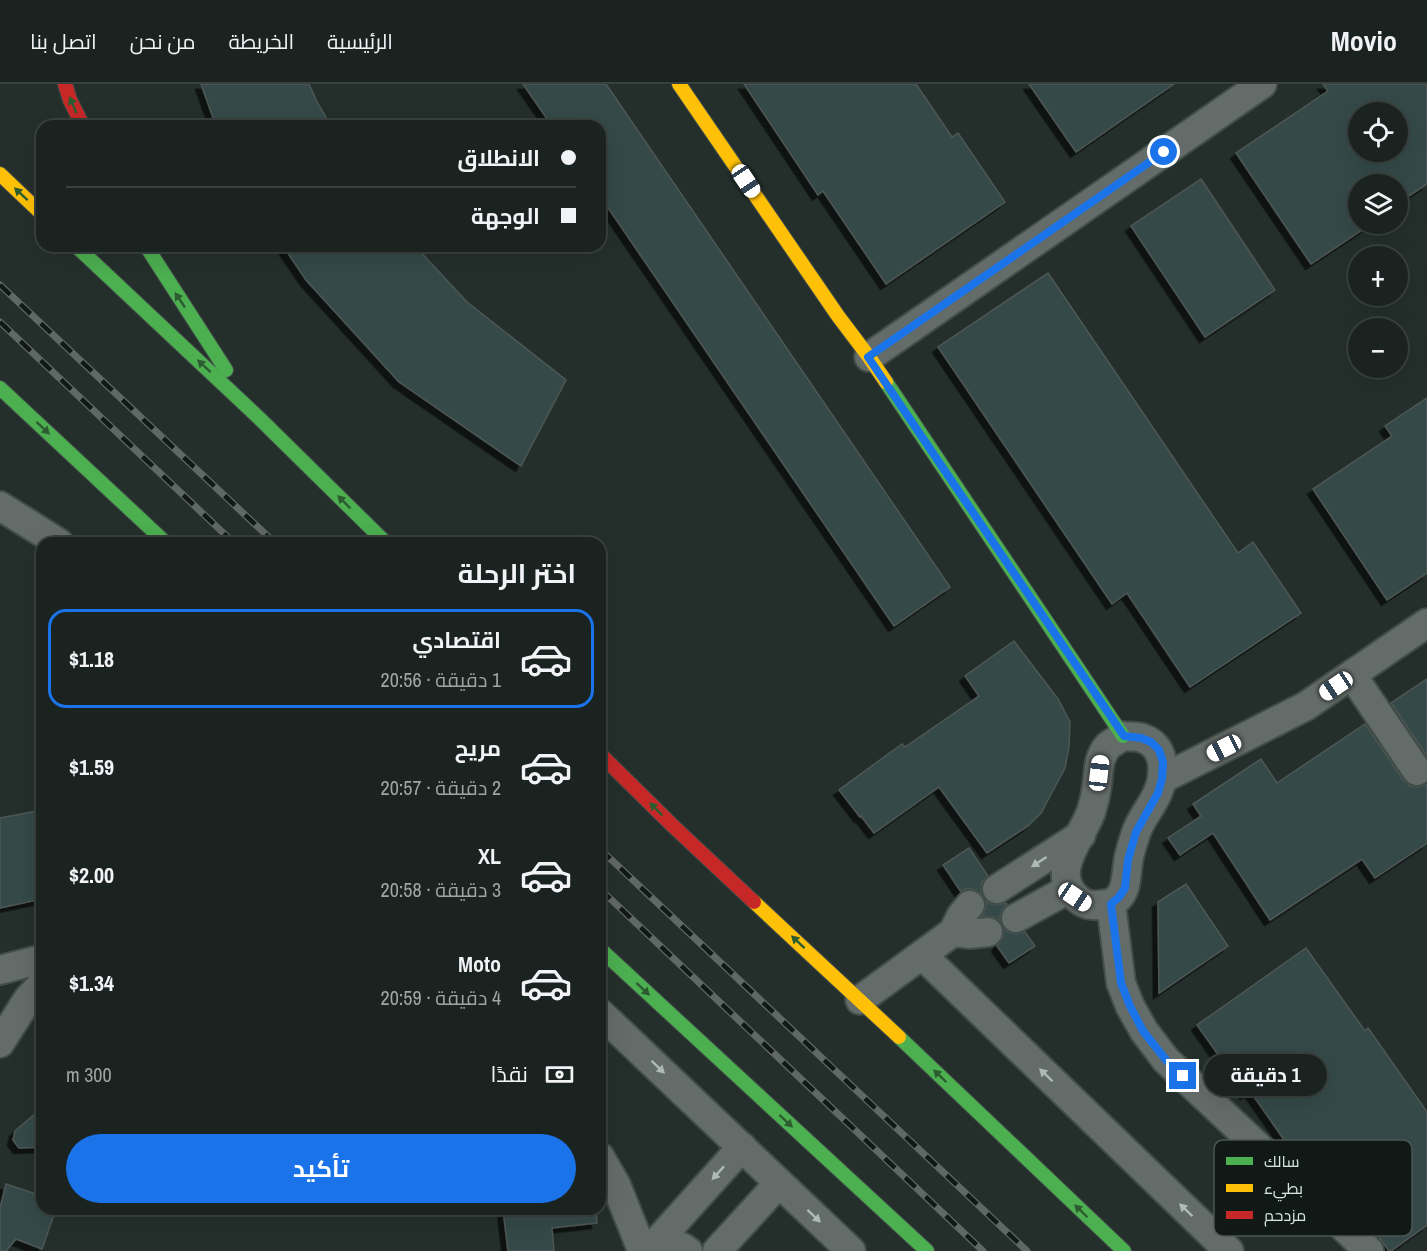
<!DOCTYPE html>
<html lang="ar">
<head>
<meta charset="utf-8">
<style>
  :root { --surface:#1b2320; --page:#282f2d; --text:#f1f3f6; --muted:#a0a4a5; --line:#39403e; --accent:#1a73e8 }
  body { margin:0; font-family:"Archivo Narrow",Cairo,sans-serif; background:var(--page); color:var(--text); direction:rtl; height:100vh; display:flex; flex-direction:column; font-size:22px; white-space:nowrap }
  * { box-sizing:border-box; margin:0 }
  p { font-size:20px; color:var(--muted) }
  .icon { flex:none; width:33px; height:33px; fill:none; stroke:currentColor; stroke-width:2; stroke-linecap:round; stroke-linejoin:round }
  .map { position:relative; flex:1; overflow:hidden; direction:ltr }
  .details { position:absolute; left:36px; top:453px; width:570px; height:678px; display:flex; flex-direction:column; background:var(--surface); border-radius:18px; box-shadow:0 6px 24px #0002,0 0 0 2px var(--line); direction:rtl }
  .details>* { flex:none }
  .banner { position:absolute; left:36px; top:36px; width:570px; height:132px; border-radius:18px; box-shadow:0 6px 24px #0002,0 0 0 2px var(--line); direction:rtl; display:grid; align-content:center; height:132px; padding:0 30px; background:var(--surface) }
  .tools { position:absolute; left:1348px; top:18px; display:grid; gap:12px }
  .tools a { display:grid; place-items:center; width:60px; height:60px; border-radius:50%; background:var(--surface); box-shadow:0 6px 24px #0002,0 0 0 2px var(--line); font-size:30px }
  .end { position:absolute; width:27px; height:27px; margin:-14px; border:8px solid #1a73e8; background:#fff; box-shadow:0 0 0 3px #fff }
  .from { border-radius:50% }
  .bubble { position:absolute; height:42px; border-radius:21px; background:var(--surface); box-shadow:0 6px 24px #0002,0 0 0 2px var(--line); font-size:20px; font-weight:700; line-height:42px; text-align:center; direction:rtl }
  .car { position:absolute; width:18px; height:36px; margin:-18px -9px; border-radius:8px; box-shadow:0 0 4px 2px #0007; background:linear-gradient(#fff 24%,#345 0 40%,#fff 0 76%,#345 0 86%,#fff 0) }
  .banner b { display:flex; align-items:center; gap:21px; height:57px; font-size:22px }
  .banner b+b { border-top:2px solid var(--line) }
  .banner i { width:15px; height:15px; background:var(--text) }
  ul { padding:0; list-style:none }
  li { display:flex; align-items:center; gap:18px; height:99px; margin:0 12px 9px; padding:0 18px; border:3px solid transparent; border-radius:18px }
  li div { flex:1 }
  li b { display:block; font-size:22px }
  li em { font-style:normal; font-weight:700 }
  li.selected { border-color:var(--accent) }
  li>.icon { width:54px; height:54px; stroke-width:1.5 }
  h2 { padding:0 30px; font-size:27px; line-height:72px }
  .pay { display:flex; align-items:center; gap:15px; height:66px; padding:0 30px; font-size:22px }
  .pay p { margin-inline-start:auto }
  .primary-button { display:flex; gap:12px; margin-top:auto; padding:12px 30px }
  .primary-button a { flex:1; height:69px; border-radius:36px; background:var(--accent); color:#fff; font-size:24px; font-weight:700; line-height:69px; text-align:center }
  header { display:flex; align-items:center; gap:36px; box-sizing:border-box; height:84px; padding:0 30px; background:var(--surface); border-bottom:2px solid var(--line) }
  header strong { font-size:28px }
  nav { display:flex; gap:33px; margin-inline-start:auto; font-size:21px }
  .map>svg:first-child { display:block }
</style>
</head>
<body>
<header>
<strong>Movio</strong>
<nav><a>الرئيسية</a><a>الخريطة</a><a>من نحن</a><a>اتصل بنا</a></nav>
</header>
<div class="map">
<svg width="1427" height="1167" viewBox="0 0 1427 1167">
  <defs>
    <filter id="shadow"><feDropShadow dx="-5.5" dy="5.5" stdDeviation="0" flood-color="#0009"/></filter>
  </defs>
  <rect width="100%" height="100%" fill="#242f2b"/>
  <g fill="#354948" stroke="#4e5755" stroke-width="1.5" fill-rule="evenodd" filter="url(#shadow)">
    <polygon points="201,0 309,0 317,18 331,42 216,42"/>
    <polygon points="523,0 606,0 950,503 894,542 600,112 600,42 552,42"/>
    <polygon points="744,0 916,0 952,53 958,49 1005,118 886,200 823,107 818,111"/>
    <polygon points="1029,0 1174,0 1076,68"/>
    <path d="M 1323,0 L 1427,0 L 1427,100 L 1398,119 L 1398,100 L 1359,100 L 1359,140 L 1371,140 L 1311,180 L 1236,69 L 1328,7 ZM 1359,28 L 1398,28 L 1398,68 L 1359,68 Z"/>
    <polygon points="1201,95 1275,206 1205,253 1131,142"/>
    <polygon points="283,162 415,162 467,218 566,296 521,382 399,298 306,196"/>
    <polygon points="1048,189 1238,469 1253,458 1301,529 1190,603 1127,509 1112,520 938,263"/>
    <polygon points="1427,314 1427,489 1387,516 1313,405 1392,352 1385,342"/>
    <polygon points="1014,557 1058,615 1070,638 1069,663 1065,684 1041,729 1028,742 987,769 939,703 874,749 861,732 860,733 839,706 902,660 905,663 979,612 965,592"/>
    <polygon points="1427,595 1427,672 1391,619"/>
    <polygon points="1365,640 1404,697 1410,702 1418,703 1427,700 1427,759 1375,794 1362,775 1270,836 1213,749 1180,771 1168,754 1201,732 1193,720 1261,675 1277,699"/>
    <polygon points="42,726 42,815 0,824 0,734"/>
    <polygon points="969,764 988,792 982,798 981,805 982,810 972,805 965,805 961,808 943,781"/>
    <polygon points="1186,800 1228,862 1159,909 1158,818"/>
    <polygon points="986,816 990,820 997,821 1006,819 1007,820 1002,826 1000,833 1000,837 994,833 982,832 986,824"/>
    <polygon points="1004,844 1008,848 1015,850 1025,848 1035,862 1009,879 997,862 1003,854"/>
    <polygon points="1306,864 1365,947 1368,944 1427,1028 1427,1141 1391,1167 1389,1167 1326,1079 1310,1089 1301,1080 1250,1007 1246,1010 1197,941"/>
    <polygon points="42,1024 42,1063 19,1064 13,1056 15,1047"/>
    <polygon points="6,1100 42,1112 42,1125 56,1125 42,1165 16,1155 6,1167 0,1167 0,1124"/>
    <polygon points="503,1125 596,1125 597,1139 552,1144 554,1167 508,1167"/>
  </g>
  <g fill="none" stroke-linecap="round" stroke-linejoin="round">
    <defs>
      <g id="street">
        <polyline points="869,273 1262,0"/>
        <polyline points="0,422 59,459"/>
        <polyline points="1352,591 1417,687"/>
        <path d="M 1123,652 C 1129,653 1136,652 1142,654 C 1165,661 1166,688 1158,708 C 1152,723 1139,736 1135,752 C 1132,761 1129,770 1128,779 C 1126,791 1127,804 1119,813 C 1113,820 1107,820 1098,821 C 1088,822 1081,819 1074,811 C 1051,786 1082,753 1091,728 C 1094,719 1096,710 1097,701 C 1099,687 1098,673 1108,662 C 1112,658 1119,655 1123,652 Z"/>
        <polyline points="1162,695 1306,622 1427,539"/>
        <polyline points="997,805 1081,751"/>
        <polyline points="1111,820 1121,899 1130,922 1144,947 1166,976 1369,1167"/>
        <polyline points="1016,834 1069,805"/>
        <polyline points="953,848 970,850 988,848"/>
        <polyline points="922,871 1229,1167"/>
        <polyline points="0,886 42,875"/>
        <polyline points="860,916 953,848 961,832 970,821"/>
        <polyline points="600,929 851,1167"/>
        <polyline points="0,959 28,915 42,900"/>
        <polyline points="600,1073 616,1101 642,1166"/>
        <polyline points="655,1160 742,1063"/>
        <path d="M 643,1166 C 657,1156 675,1157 688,1167"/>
        <polyline points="717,1167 779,1099"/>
      </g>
      <g id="fast">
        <polyline points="76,162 259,334 386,459"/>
        <polyline points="146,162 226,286"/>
        <polyline points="886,298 1123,652"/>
        <polyline points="0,304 166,459"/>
        <polyline points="600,865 927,1167"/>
        <polyline points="899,953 1124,1167"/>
      </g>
      <g id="slow">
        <polyline points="679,0 838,232 869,273 886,298"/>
        <polyline points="0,90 42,130"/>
        <polyline points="754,818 899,953"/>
      </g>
      <g id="jam">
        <polyline points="65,0 70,16 83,42"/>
        <polyline points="600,670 673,742 754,818"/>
      </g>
    </defs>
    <use href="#street" stroke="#424c48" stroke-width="32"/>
    <use href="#fast" stroke="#424c48" stroke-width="16"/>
    <use href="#slow" stroke="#424c48" stroke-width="16"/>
    <use href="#jam" stroke="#424c48" stroke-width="16"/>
    <use href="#street" stroke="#646c69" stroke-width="28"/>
    <use href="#fast" stroke="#4caf50" stroke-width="14"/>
    <use href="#slow" stroke="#ffc107" stroke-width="14"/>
    <use href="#jam" stroke="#c62828" stroke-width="14"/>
    <defs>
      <g id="rail">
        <polyline points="0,201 275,459"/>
        <polyline points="0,238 234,459"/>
        <polyline points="600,765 1027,1167"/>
        <polyline points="600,805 983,1167"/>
      </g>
    </defs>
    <use href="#rail" stroke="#606866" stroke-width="7"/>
    <use href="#rail" stroke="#111916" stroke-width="4.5" stroke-dasharray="14" stroke-linecap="butt"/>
  </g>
  <defs><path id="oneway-solid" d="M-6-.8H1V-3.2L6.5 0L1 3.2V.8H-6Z" transform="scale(1.5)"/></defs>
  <g fill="#2c5c30">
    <use href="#oneway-solid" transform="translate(73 21) rotate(-113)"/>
    <use href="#oneway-solid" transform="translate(21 110) rotate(-137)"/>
    <use href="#oneway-solid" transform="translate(180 216) rotate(-124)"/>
    <use href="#oneway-solid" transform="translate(204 282) rotate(-137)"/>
    <use href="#oneway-solid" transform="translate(43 344) rotate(43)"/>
    <use href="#oneway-solid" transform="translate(344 418) rotate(-135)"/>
    <use href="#oneway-solid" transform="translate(656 725) rotate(-135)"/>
    <use href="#oneway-solid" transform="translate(798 858) rotate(-137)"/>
    <use href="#oneway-solid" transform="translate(643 905) rotate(43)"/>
    <use href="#oneway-solid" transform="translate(940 992) rotate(-136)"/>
    <use href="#oneway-solid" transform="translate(786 1037) rotate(43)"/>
    <use href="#oneway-solid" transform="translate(1081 1127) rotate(-136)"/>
  </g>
  <g fill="#afbab6">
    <use href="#oneway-solid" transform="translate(1039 778) rotate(147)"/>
    <use href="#oneway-solid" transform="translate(658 983) rotate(44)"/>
    <use href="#oneway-solid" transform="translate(1046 991) rotate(-136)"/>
    <use href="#oneway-solid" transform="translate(718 1089) rotate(132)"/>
    <use href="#oneway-solid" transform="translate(1186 1126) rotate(-136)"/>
    <use href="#oneway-solid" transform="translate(814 1132) rotate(43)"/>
  </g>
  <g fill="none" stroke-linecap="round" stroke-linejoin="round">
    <polyline stroke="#1a73e8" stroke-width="8" points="1164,68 868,273 1124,652 1141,654 1151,658 1159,666 1163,678 1162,695 1158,709 1136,748 1128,776 1125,804 1119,813 1111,820 1121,899 1130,922 1143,947 1166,976 1183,992"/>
  </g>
  <rect x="1214" y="1056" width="198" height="96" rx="9" fill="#111916" stroke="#4d5652" stroke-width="1.5"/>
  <rect x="1226" y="1073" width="27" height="8" fill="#4caf50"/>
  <rect x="1226" y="1100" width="27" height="8" fill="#ffc107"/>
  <rect x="1226" y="1127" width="27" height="8" fill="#c62828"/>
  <g font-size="16" fill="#d8e4df">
    <text x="1264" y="1083">سالك</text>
    <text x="1264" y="1110">بطيء</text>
    <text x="1264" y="1137">مزدحم</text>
  </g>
</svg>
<div class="tools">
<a><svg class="icon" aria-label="locate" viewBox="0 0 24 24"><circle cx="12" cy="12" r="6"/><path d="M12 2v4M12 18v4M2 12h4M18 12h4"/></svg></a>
<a><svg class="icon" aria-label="layers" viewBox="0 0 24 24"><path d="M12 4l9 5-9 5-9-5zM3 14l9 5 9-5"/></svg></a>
<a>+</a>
<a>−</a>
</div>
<i class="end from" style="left:1164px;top:68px"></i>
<i class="end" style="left:1183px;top:992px"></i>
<div class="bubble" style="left:1204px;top:970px;width:123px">1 دقيقة</div>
<i class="car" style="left:746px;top:97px;rotate:146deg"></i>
<i class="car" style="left:1336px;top:602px;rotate:236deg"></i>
<i class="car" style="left:1224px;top:664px;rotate:243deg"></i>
<i class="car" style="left:1099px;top:689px;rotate:7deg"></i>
<i class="car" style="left:1075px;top:813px;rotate:124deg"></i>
<div class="banner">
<b><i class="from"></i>الانطلاق</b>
<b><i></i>الوجهة</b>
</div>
<section class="details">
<h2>اختر الرحلة</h2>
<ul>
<li class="selected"><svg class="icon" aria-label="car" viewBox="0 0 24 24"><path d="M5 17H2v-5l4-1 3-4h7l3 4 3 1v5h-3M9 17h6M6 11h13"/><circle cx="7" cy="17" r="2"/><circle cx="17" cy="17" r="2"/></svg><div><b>اقتصادي</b><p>1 دقيقة · 20:56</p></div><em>$1.18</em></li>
<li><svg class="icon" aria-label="car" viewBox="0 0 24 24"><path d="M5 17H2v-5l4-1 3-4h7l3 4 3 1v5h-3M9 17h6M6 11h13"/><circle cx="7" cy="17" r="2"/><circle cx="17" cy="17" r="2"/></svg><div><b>مريح</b><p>2 دقيقة · 20:57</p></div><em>$1.59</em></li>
<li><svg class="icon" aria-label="car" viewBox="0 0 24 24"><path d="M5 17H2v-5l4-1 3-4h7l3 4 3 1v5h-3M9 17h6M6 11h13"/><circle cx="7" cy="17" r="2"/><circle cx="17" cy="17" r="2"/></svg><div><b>XL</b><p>3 دقيقة · 20:58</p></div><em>$2.00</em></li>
<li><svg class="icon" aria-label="car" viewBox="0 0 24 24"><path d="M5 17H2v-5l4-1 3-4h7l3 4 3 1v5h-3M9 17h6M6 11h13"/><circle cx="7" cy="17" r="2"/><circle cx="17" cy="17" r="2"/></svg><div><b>Moto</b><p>4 دقيقة · 20:59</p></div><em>$1.34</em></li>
</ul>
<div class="pay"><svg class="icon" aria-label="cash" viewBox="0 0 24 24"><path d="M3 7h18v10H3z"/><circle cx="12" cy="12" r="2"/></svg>نقدًا<p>300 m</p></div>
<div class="primary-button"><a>تأكيد</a></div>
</section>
</div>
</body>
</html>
